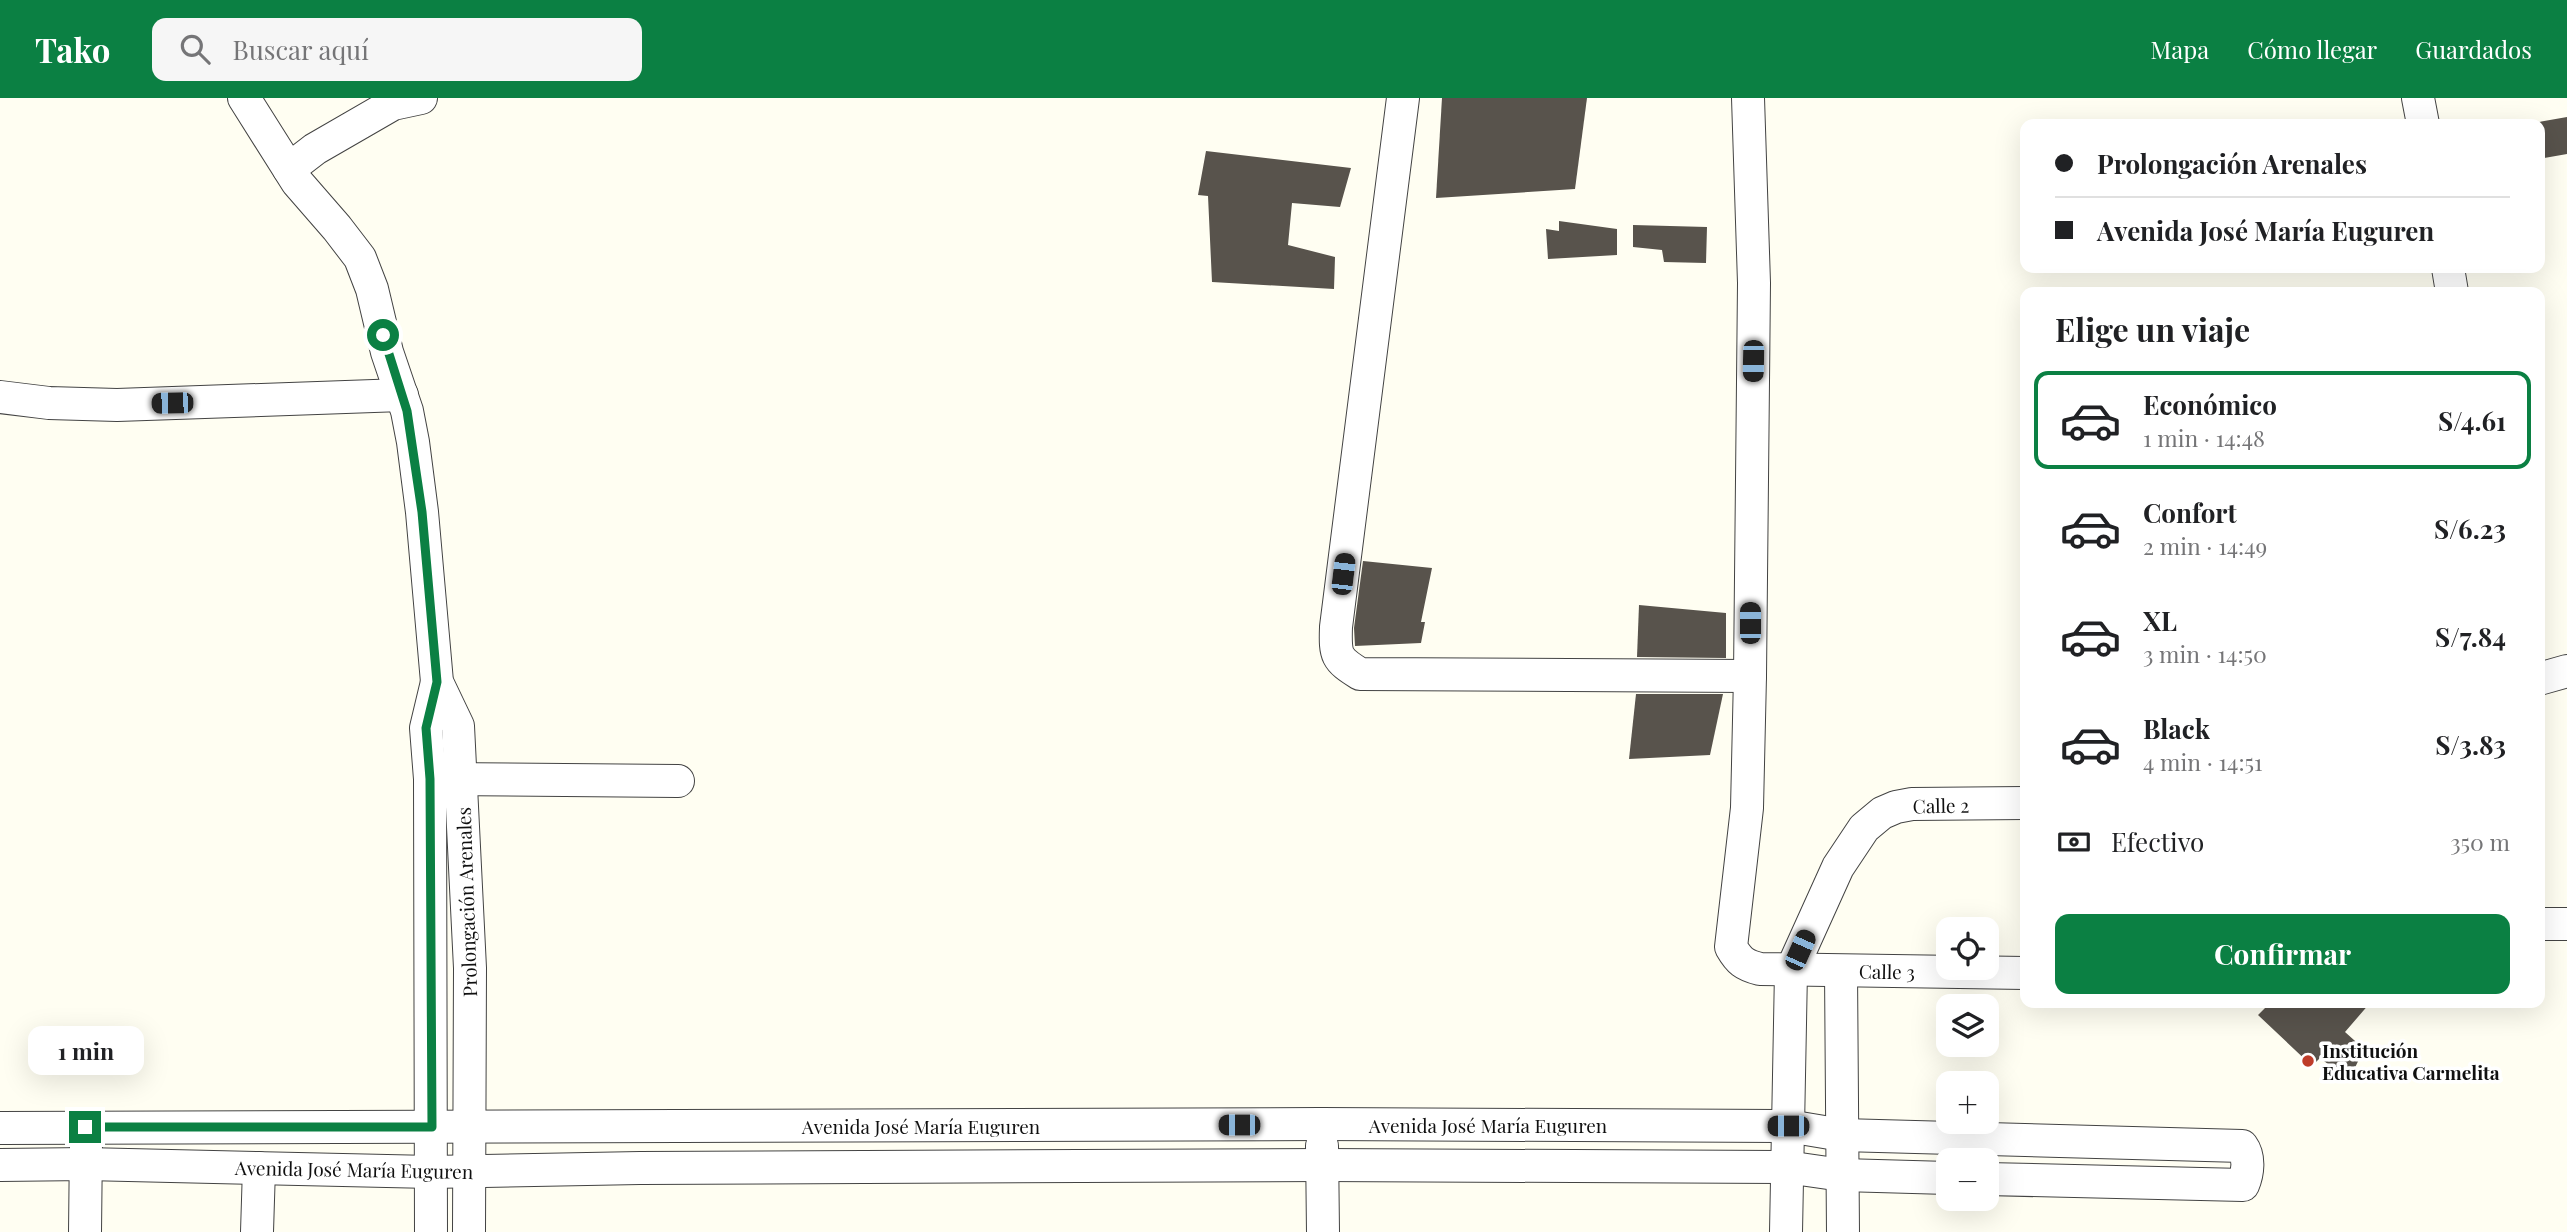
<!DOCTYPE html>
<html lang="es">
<head>
<meta charset="utf-8">
<style>
  :root { --surface:#fff; --page:#f6f6f6; --text:#202124; --muted:#757577; --line:#e0e0e0; --accent:#0b8043 }
  body { margin:0; font-family:"Playfair Display",serif; background:var(--page); color:var(--text); height:100vh; display:flex; flex-direction:column; font-size:26px; white-space:nowrap }
  * { box-sizing:border-box; margin:0 }
  p { font-size:23px; color:var(--muted) }
  .icon { flex:none; width:38px; height:38px; fill:none; stroke:currentColor; stroke-width:2; stroke-linecap:round; stroke-linejoin:round }
  .map { position:relative; flex:1; overflow:hidden }
  .details { position:absolute; left:2020px; top:189px; width:525px; height:721px; display:flex; flex-direction:column; background:var(--surface); border-radius:14px; box-shadow:0 7px 28px #0002 }
  .details>* { flex:none }
  .guide { position:absolute; left:2020px; top:21px; width:525px; height:154px; border-radius:14px; box-shadow:0 7px 28px #0002; display:grid; align-content:center; height:154px; padding:0 35px; background:var(--surface) }
  .buttons { position:absolute; left:1936px; top:819px; display:grid; gap:14px }
  .buttons a { display:grid; place-items:center; width:63px; height:63px; border-radius:14px; background:var(--surface); box-shadow:0 7px 28px #0002; font-size:35px }
  .end { position:absolute; width:32px; height:32px; margin:-16px; border:9px solid #0b8043; background:#fff; box-shadow:0 0 0 4px #fff }
  .from { border-radius:50% }
  .bubble { position:absolute; height:49px; border-radius:14px; background:var(--surface); box-shadow:0 7px 28px #0002; font-size:23px; font-weight:700; line-height:49px; text-align:center }
  .car { position:absolute; width:21px; height:42px; margin:-21px -10px; border-radius:9px; box-shadow:0 0 5px 2px #0007; background:linear-gradient(#222 24%,#8ab4d8 0 40%,#222 0 76%,#8ab4d8 0 86%,#222 0) }
  .guide b { display:flex; align-items:center; gap:24px; height:66px; font-size:26px }
  .guide b+b { border-top:2px solid var(--line) }
  .guide i { width:18px; height:18px; background:var(--text) }
  ul { padding:0; list-style:none }
  li { display:flex; align-items:center; gap:21px; height:98px; margin:0 14px 10px; padding:0 21px; border:4px solid transparent; border-radius:14px }
  li div { flex:1 }
  li b { display:block; font-size:26px }
  li em { font-style:normal; font-weight:700 }
  li.on { border-color:var(--accent) }
  li>.icon { width:63px; height:63px; stroke-width:1.5 }
  h2 { padding:0 35px; font-size:32px; line-height:84px }
  .pay { display:flex; align-items:center; gap:18px; height:77px; padding:0 35px; font-size:26px }
  .pay p { margin-inline-start:auto }
  .primary-button { display:flex; gap:14px; margin-top:auto; padding:14px 35px }
  .primary-button a { flex:1; height:80px; border-radius:14px; background:var(--accent); color:#fff; font-size:28px; font-weight:700; line-height:80px; text-align:center }
  header { display:flex; align-items:center; gap:42px; box-sizing:border-box; height:98px; padding:0 35px; background:var(--accent); color:#fff }
  header strong { font-size:33px }
  nav { display:flex; gap:38px; margin-inline-start:auto; font-size:24px }
  .search { width:490px; height:63px; background:var(--page); display:flex; align-items:center; gap:18px; box-sizing:border-box; padding:0 24px; border-radius:14px; color:var(--muted); font-size:26px }
  .map>svg:first-child { display:block }
</style>
</head>
<body>
<header>
<strong>Tako</strong>
<div class="search"><svg class="icon" aria-label="search" viewBox="0 0 24 24"><circle cx="10" cy="10" r="6"/><path d="M15 15l6 6"/></svg>Buscar aquí</div>
<nav><a>Mapa</a><a>Cómo llegar</a><a>Guardados</a></nav>
</header>
<div class="map">
<svg width="2567" height="1134" viewBox="0 0 2567 1134">
  <rect width="100%" height="100%" fill="#fffef2"/>
  <g fill="#58534c">
    <polygon points="1442,0 1587,0 1575,91 1436,100"/>
    <polygon points="2567,19 2567,56 2539,61 2539,24"/>
    <polygon points="1206,53 1351,70 1340,109 1292,105 1288,147 1335,159 1334,191 1212,184 1208,98 1198,97"/>
    <polygon points="1559,123 1617,131 1617,157 1548,161 1546,131 1559,133"/>
    <polygon points="1633,127 1707,129 1706,165 1664,164 1662,152 1633,149"/>
    <polygon points="1363,463 1432,470 1421,524 1425,524 1421,545 1355,548 1354,530"/>
    <polygon points="1639,507 1726,515 1726,560 1637,559"/>
    <polygon points="1636,596 1723,596 1710,657 1629,661"/>
    <polygon points="2270,905 2370,905 2345,934 2364,951 2349,982 2320,960 2312,968 2258,917"/>
  </g>
  <g fill="none" stroke-linecap="round" stroke-linejoin="round">
    <defs>
      <g id="minor">
        <polyline points="244,0 297,84 337,130 360,160 372,191 387,254 407,313 413,344 422,414 437,584 458,628 470,870 469,1134"/>
        <path d="M 1403,0 L 1336,529 C 1335,558 1336,561 1360,576 L 1750,578"/>
        <path d="M 1748,0 L 1754,185 L 1750,578 L 1747,710 L 1731,849 C 1739,863 1744,867 1760,871 L 2025,875"/>
        <polyline points="2418,0 2423,26"/>
        <polyline points="289,71 315,51 393,6 421,0"/>
        <polyline points="2448,170 2452,194"/>
        <polyline points="0,299 49,305 117,307 402,297"/>
        <polyline points="2539,581 2567,573"/>
        <polyline points="442,681 678,683"/>
        <polyline points="2539,826 2567,826"/>
        <polyline points="1841,873 1843,1134"/>
        <path d="M 0,1030 L 1321,1026 L 1788,1028 L 1842,1037 L 2242,1048 C 2250,1059 2248,1075 2243,1087 L 1986,1081"/>
        <polyline points="1322,1048 1323,1134"/>
        <polyline points="0,1067 86,1066 431,1074 640,1070 1323,1067 1786,1069 1842,1077 1948,1080"/>
        <polyline points="85,1134 86,1044"/>
        <polyline points="257,1134 259,1070"/>
        <polyline points="431,1134 430,681 426,630 437,584"/>
        <polyline points="1786,1134 1791,873 1838,769 1864,730 1882,715 1896,709 1912,706 2025,705"/>
      </g>
    </defs>
    <use href="#minor" stroke="#434343" stroke-width="34"/>
    <use href="#minor" stroke="#fff" stroke-width="32"/>
  </g>
  <g fill="none" stroke-linecap="round" stroke-linejoin="round">
    <polyline stroke="#0b8043" stroke-width="9" points="85,1029 432,1029 430,681 426,630 437,584 422,414 407,313 383,237"/>
  </g>
  <circle fill="#be3c29" stroke="#fff" stroke-width="2.5" cx="2308" cy="963" r="7"/>
  <g text-anchor="middle" dominant-baseline="central" stroke-width="7" stroke-linejoin="round" paint-order="stroke">
    <g font-size="19" fill="#101010" stroke="#fff">
      <text transform="translate(1941 707) rotate(-1)">Calle 2</text>
      <text transform="translate(466 804) rotate(-92)">Prolongación Arenales</text>
      <text transform="translate(1887 873) rotate(1)">Calle 3</text>
      <text x="1488" y="1027">Avenida José María Euguren</text>
      <text x="921" y="1028">Avenida José María Euguren</text>
      <text transform="translate(354 1071) rotate(1)">Avenida José María Euguren</text>
    </g>
    <g font-size="19" font-weight="bold" fill="#101010" stroke="#fff" text-anchor="start">
      <text x="2322" y="952">Institución<tspan x="2322" dy="22">Educativa Carmelita</tspan></text>
    </g>
  </g>
</svg>
<div class="buttons">
<a><svg class="icon" aria-label="locate" viewBox="0 0 24 24"><circle cx="12" cy="12" r="6"/><path d="M12 2v4M12 18v4M2 12h4M18 12h4"/></svg></a>
<a><svg class="icon" aria-label="layers" viewBox="0 0 24 24"><path d="M12 4l9 5-9 5-9-5zM3 14l9 5 9-5"/></svg></a>
<a>+</a>
<a>−</a>
</div>
<i class="end from" style="left:383px;top:237px"></i>
<i class="end" style="left:85px;top:1029px"></i>
<div class="bubble" style="left:28px;top:928px;width:116px">1 min</div>
<i class="car" style="left:1753px;top:263px;rotate:181deg"></i>
<i class="car" style="left:172px;top:305px;rotate:269deg"></i>
<i class="car" style="left:1343px;top:476px;rotate:7deg"></i>
<i class="car" style="left:1750px;top:525px;rotate:0deg"></i>
<i class="car" style="left:1800px;top:852px;rotate:24deg"></i>
<i class="car" style="left:1239px;top:1027px;rotate:270deg"></i>
<i class="car" style="left:1788px;top:1028px;rotate:270deg"></i>
<div class="guide">
<b><i class="from"></i>Prolongación Arenales</b>
<b><i></i>Avenida José María Euguren</b>
</div>
<section class="details">
<h2>Elige un viaje</h2>
<ul>
<li class="on"><svg class="icon" aria-label="car" viewBox="0 0 24 24"><path d="M5 17H2v-5l4-1 3-4h7l3 4 3 1v5h-3M9 17h6M6 11h13"/><circle cx="7" cy="17" r="2"/><circle cx="17" cy="17" r="2"/></svg><div><b>Económico</b><p>1 min · 14:48</p></div><em>S/4.61</em></li>
<li><svg class="icon" aria-label="car" viewBox="0 0 24 24"><path d="M5 17H2v-5l4-1 3-4h7l3 4 3 1v5h-3M9 17h6M6 11h13"/><circle cx="7" cy="17" r="2"/><circle cx="17" cy="17" r="2"/></svg><div><b>Confort</b><p>2 min · 14:49</p></div><em>S/6.23</em></li>
<li><svg class="icon" aria-label="car" viewBox="0 0 24 24"><path d="M5 17H2v-5l4-1 3-4h7l3 4 3 1v5h-3M9 17h6M6 11h13"/><circle cx="7" cy="17" r="2"/><circle cx="17" cy="17" r="2"/></svg><div><b>XL</b><p>3 min · 14:50</p></div><em>S/7.84</em></li>
<li><svg class="icon" aria-label="car" viewBox="0 0 24 24"><path d="M5 17H2v-5l4-1 3-4h7l3 4 3 1v5h-3M9 17h6M6 11h13"/><circle cx="7" cy="17" r="2"/><circle cx="17" cy="17" r="2"/></svg><div><b>Black</b><p>4 min · 14:51</p></div><em>S/3.83</em></li>
</ul>
<div class="pay"><svg class="icon" aria-label="cash" viewBox="0 0 24 24"><path d="M3 7h18v10H3z"/><circle cx="12" cy="12" r="2"/></svg>Efectivo<p>350 m</p></div>
<div class="primary-button"><a>Confirmar</a></div>
</section>
</div>
</body>
</html>
